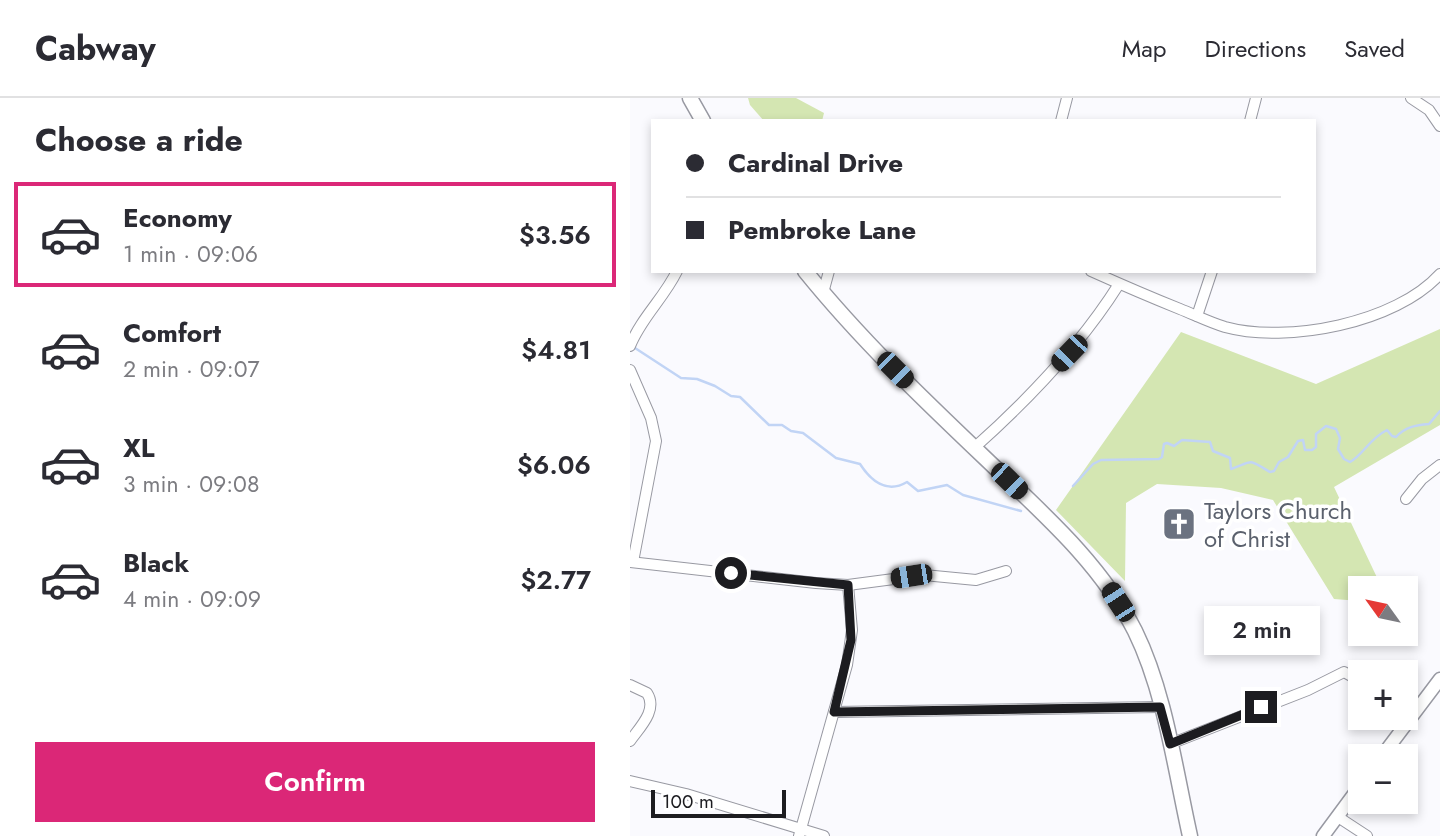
<!DOCTYPE html>
<html lang="en">
<head>
<meta charset="utf-8">
<style>
  :root { --surface:#fff; --page:#f2f2f3; --text:#2b2b33; --muted:#7c7c81; --line:#e1e1e2; --accent:#db2777 }
  body { margin:0; font-family:Jost,sans-serif; background:var(--page); color:var(--text); height:100vh; display:flex; flex-direction:column; font-size:26px; white-space:nowrap }
  * { box-sizing:border-box; margin:0 }
  p { font-size:23px; color:var(--muted) }
  .icon { flex:none; width:38px; height:38px; fill:none; stroke:currentColor; stroke-width:2; stroke-linecap:round; stroke-linejoin:round }
  .map { position:relative; flex:1; overflow:hidden }
  .side { display:flex; flex-direction:column; background:var(--surface); width:630px }
  .side>* { flex:none }
  .banner { position:absolute; left:21px; top:21px; width:665px; height:154px; border-radius:0px; box-shadow:0 4px 10px #0003; display:grid; align-content:center; height:154px; padding:0 35px; background:var(--surface) }
  .needle { width:46px; rotate:303deg }
  .buttons { position:absolute; left:718px; top:478px; display:grid; gap:14px }
  .buttons a { display:grid; place-items:center; width:70px; height:70px; border-radius:0px; background:var(--surface); box-shadow:0 4px 10px #0003; font-size:35px }
  .scale { position:absolute; left:21px; bottom:18px; width:135px; box-sizing:border-box; padding-left:7px; border:4px solid #1c1c20; border-top:0; font-size:19px; line-height:24px; white-space:nowrap; color:#1c1c20; -webkit-text-stroke:5px #fff; paint-order:stroke }
  .end { position:absolute; width:32px; height:32px; margin:-16px; border:9px solid #1c1c20; background:#fff; box-shadow:0 0 0 4px #fff }
  .from { border-radius:50% }
  .bubble { position:absolute; height:49px; border-radius:0px; background:var(--surface); box-shadow:0 4px 10px #0003; font-size:23px; font-weight:600; line-height:49px; text-align:center }
  .car { position:absolute; width:21px; height:42px; margin:-21px -10px; border-radius:9px; box-shadow:0 0 5px 2px #0007; background:linear-gradient(#222 24%,#8ab4d8 0 40%,#222 0 76%,#8ab4d8 0 86%,#222 0) }
  .banner b { display:flex; align-items:center; gap:24px; height:66px; font-size:26px }
  .banner b+b { border-top:2px solid var(--line) }
  .banner i { width:18px; height:18px; background:var(--text) }
  ul { padding:0; list-style:none }
  li { display:flex; align-items:center; gap:21px; height:105px; margin:0 14px 10px; padding:0 21px; border:4px solid transparent; border-radius:0px }
  li div { flex:1 }
  li b { display:block; font-size:26px }
  li em { font-style:normal; font-weight:600 }
  li.active { border-color:var(--accent) }
  li>.icon { width:63px; height:63px; stroke-width:1.5 }
  h2 { padding:0 35px; font-size:32px; line-height:84px }
  .button { display:flex; gap:14px; margin-top:auto; padding:14px 35px }
  .button a { flex:1; height:80px; border-radius:0px; background:var(--accent); color:#fff; font-size:28px; font-weight:600; line-height:80px; text-align:center }
  header { display:flex; align-items:center; gap:42px; box-sizing:border-box; height:98px; padding:0 35px; background:var(--surface); border-bottom:2px solid var(--line) }
  header strong { font-size:33px }
  nav { display:flex; gap:38px; margin-inline-start:auto; font-size:24px }
  main { display:flex; flex:1; min-height:0 }
  .map>svg:first-child { display:block }
</style>
</head>
<body>
<header>
<strong>Cabway</strong>
<nav><a>Map</a><a>Directions</a><a>Saved</a></nav>
</header>
<main>
<section class="side">
<h2>Choose a ride</h2>
<ul>
<li class="active"><svg class="icon" aria-label="car" viewBox="0 0 24 24"><path d="M5 17H2v-5l4-1 3-4h7l3 4 3 1v5h-3M9 17h6M6 11h13"/><circle cx="7" cy="17" r="2"/><circle cx="17" cy="17" r="2"/></svg><div><b>Economy</b><p>1 min · 09:06</p></div><em>$3.56</em></li>
<li><svg class="icon" aria-label="car" viewBox="0 0 24 24"><path d="M5 17H2v-5l4-1 3-4h7l3 4 3 1v5h-3M9 17h6M6 11h13"/><circle cx="7" cy="17" r="2"/><circle cx="17" cy="17" r="2"/></svg><div><b>Comfort</b><p>2 min · 09:07</p></div><em>$4.81</em></li>
<li><svg class="icon" aria-label="car" viewBox="0 0 24 24"><path d="M5 17H2v-5l4-1 3-4h7l3 4 3 1v5h-3M9 17h6M6 11h13"/><circle cx="7" cy="17" r="2"/><circle cx="17" cy="17" r="2"/></svg><div><b>XL</b><p>3 min · 09:08</p></div><em>$6.06</em></li>
<li><svg class="icon" aria-label="car" viewBox="0 0 24 24"><path d="M5 17H2v-5l4-1 3-4h7l3 4 3 1v5h-3M9 17h6M6 11h13"/><circle cx="7" cy="17" r="2"/><circle cx="17" cy="17" r="2"/></svg><div><b>Black</b><p>4 min · 09:09</p></div><em>$2.77</em></li>
</ul>
<div class="button"><a>Confirm</a></div>
</section>
<div class="map">
<svg width="810" height="738" viewBox="0 0 810 738">
  <rect width="100%" height="100%" fill="#fafafe"/>
  <g fill="#d4e6b2">
    <polygon points="118,0 166,0 194,15 192,23 134,23 120,7"/>
    <polygon points="810,231 810,327 704,389 752,490 730,490 730,503 704,501 643,402 591,390 527,386 496,405 495,483 426,412 551,234 686,286"/>
  </g>
  <g fill="none" stroke-linecap="round" stroke-linejoin="round">
    <g stroke="#c1d4f5" stroke-width="2.5">
      <path d="M 5,250 L 51,280 L 67,281 L 85,288 L 101,298 L 110,299 L 139,327 L 152,327 L 161,333 L 173,335 L 206,360 L 230,366 C 241,383 257,396 277,384 L 288,393 L 317,387 L 333,397 L 391,413"/>
      <path d="M 443,388 L 463,366 L 471,362 L 529,361 L 532,359 L 534,346 L 537,345 L 544,348 L 552,342 L 580,344 L 583,353 L 600,360 L 601,371 C 624,363 617,360 640,374 L 644,373 L 649,364 L 658,359 L 668,343 L 673,342 L 675,352 L 682,352 L 686,349 L 686,336 L 696,328 L 706,331 L 710,340 L 708,351 L 714,361 L 720,364 C 733,357 739,341 757,332 L 762,338 L 766,339 C 775,329 786,327 799,326 L 810,313"/>
    </g>
    <defs>
      <g id="minor">
        <polyline points="781,0 799,12 810,28"/>
        <polyline points="431,23 437,0"/>
        <polyline points="620,23 626,0"/>
        <path d="M 461,173 C 490,186 520,199 550,211 C 565,217 579,224 595,229 C 657,246 766,225 810,176"/>
        <polyline points="193,195 199,173"/>
        <polyline points="567,218 582,173"/>
        <path d="M 0,248 C 11,220 34,200 47,173"/>
        <polyline points="0,272 21,320 26,343 3,464"/>
        <path d="M 344,350 C 399,301 450,248 489,186"/>
        <polyline points="776,401 792,381 810,367"/>
        <polyline points="0,464 186,485 218,487 294,477 346,482 376,473"/>
        <path d="M 0,587 L 17,595 C 28,612 10,629 0,643"/>
        <polyline points="204,614 530,609"/>
        <polyline points="540,646 678,592 714,574 730,583"/>
        <polyline points="0,683 56,696 194,738"/>
        <polyline points="708,719 737,738"/>
        <polyline points="169,738 217,567 222,532 218,487"/>
      </g>
      <g id="tertiary">
        <polyline points="752,658 810,581"/>
        <polyline points="693,738 730,688"/>
      </g>
      <g id="secondary">
        <polyline points="60,0 73,23"/>
        <path d="M 175,173 C 230,241 293,301 356,361 C 410,413 470,464 505,533 C 535,594 545,671 560,738"/>
      </g>
    </defs>
    <use href="#minor" stroke="#9899a2" stroke-width="12"/>
    <use href="#tertiary" stroke="#9899a2" stroke-width="15"/>
    <use href="#secondary" stroke="#9899a2" stroke-width="17"/>
    <use href="#minor" stroke="#fff" stroke-width="10"/>
    <use href="#tertiary" stroke="#fff" stroke-width="12"/>
    <use href="#secondary" stroke="#fff" stroke-width="14"/>
  </g>
  <g fill="none" stroke-linecap="round" stroke-linejoin="round">
    <polyline stroke="#1c1c20" stroke-width="9" points="101,475 218,487 221,542 204,614 530,609 540,646 631,609"/>
  </g>
  <defs>
    <symbol id="church-square" viewBox="-11 -11 22 22"><rect x="-9" y="-9" width="18" height="18" rx="4" fill="#6b7280" stroke="#fff"/><path d="M-1.2-6h2.4v3.5h3.3v2.4h-3.3V6h-2.4V-.1h-3.3v-2.4h3.3Z" fill="#fff"/></symbol>
  </defs>
  <g fill-rule="evenodd">
    <use href="#church-square" x="530" y="407" width="38" height="38"/>
  </g>
  <g text-anchor="middle" dominant-baseline="central" stroke-width="7" stroke-linejoin="round" paint-order="stroke">
    <g font-size="24" fill="#5b616d" stroke="#fff" text-anchor="start">
      <text x="574" y="412">Taylors Church<tspan x="574" dy="28">of Christ</tspan></text>
    </g>
  </g>
</svg>
<div class="buttons">
<a><svg class="needle" viewBox="-14 -14 28 28"><path d="M0-13l5 13h-10z" fill="#e53935"/><path d="M0 13l5-13h-10z" fill="#7c7c81"/></svg></a>
<a>+</a>
<a>−</a>
</div>
<div class="scale">100 m</div>
<i class="end from" style="left:101px;top:475px"></i>
<i class="end" style="left:631px;top:609px"></i>
<div class="bubble" style="left:574px;top:508px;width:116px">2 min</div>
<i class="car" style="left:439px;top:255px;rotate:224deg"></i>
<i class="car" style="left:265px;top:272px;rotate:135deg"></i>
<i class="car" style="left:379px;top:383px;rotate:134deg"></i>
<i class="car" style="left:281px;top:478px;rotate:261deg"></i>
<i class="car" style="left:488px;top:504px;rotate:327deg"></i>
<div class="banner">
<b><i class="from"></i>Cardinal Drive</b>
<b><i></i>Pembroke Lane</b>
</div>
</div>
</main>
</body>
</html>
